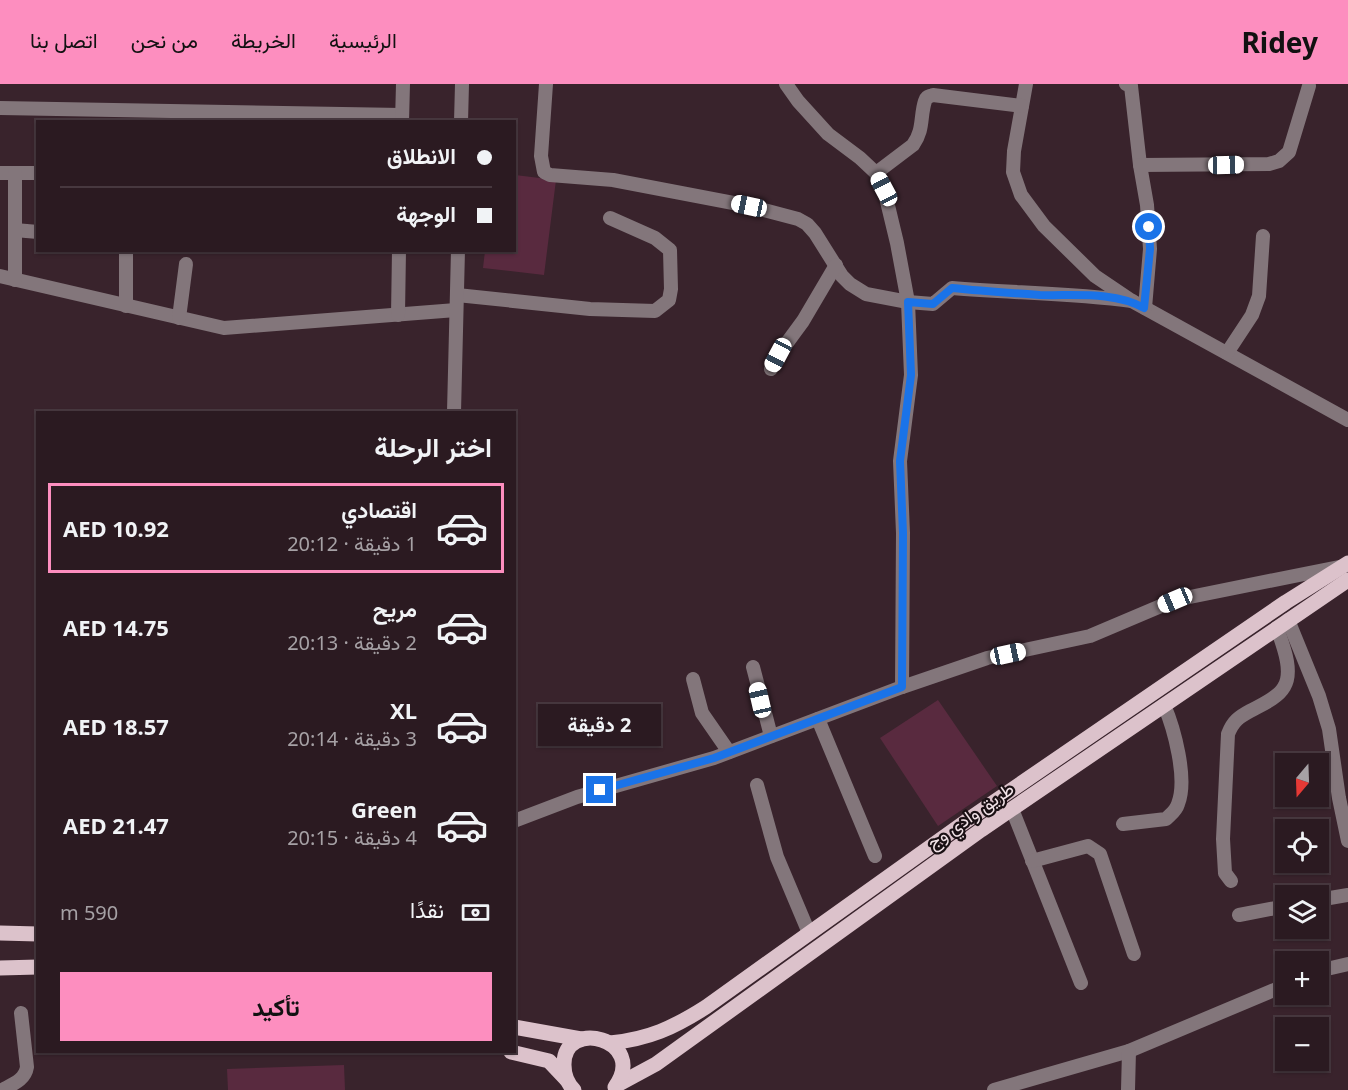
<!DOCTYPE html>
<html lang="ar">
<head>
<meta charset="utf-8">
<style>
  :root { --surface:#2b1a21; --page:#37272e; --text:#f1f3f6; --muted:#a6a1a5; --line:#47383f; --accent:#fd8ebf }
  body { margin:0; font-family:"Noto Sans",Vazirmatn,sans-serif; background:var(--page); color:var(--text); direction:rtl; height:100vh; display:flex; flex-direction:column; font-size:22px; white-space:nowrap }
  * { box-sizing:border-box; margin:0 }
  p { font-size:20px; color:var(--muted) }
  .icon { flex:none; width:33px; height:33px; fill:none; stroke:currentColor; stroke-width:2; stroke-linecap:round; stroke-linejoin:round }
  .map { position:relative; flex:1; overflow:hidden; direction:ltr }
  .sheet { position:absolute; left:36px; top:327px; width:480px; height:642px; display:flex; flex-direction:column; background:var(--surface); border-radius:0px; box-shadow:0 2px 4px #0004,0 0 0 2px var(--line); direction:rtl }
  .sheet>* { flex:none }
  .guide { position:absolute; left:36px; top:36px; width:480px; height:132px; border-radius:0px; box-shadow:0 2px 4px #0004,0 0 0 2px var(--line); direction:rtl; display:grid; align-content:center; height:132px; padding:0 24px; background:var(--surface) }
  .needle { width:39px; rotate:199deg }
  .tools { position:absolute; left:1275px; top:669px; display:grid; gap:12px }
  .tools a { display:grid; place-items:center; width:54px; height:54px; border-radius:0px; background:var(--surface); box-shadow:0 2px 4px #0004,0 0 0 2px var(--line); font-size:30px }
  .end { position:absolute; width:27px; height:27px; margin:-14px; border:8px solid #1a73e8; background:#fff; box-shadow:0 0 0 3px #fff }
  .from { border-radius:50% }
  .bubble { position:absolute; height:42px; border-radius:0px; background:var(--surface); box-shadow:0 2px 4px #0004,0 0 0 2px var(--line); font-size:20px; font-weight:700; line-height:42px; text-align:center; direction:rtl }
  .car { position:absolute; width:18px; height:36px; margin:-18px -9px; border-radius:8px; box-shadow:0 0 4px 2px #0007; background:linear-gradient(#fff 24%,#345 0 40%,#fff 0 76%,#345 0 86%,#fff 0) }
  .guide b { display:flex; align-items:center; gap:21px; height:57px; font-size:22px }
  .guide b+b { border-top:2px solid var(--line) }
  .guide i { width:15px; height:15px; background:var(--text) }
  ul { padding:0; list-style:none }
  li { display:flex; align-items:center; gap:18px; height:90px; margin:0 12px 9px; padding:0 12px; border:3px solid transparent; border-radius:0px }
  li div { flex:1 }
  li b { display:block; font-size:22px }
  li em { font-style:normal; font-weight:700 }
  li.active { border-color:var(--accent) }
  li>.icon { width:54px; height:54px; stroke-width:1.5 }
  h2 { padding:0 24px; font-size:27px; line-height:72px }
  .pay { display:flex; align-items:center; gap:15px; height:66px; padding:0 24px; font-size:22px }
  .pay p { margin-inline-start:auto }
  .cta { display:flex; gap:12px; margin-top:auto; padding:12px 24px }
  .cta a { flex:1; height:69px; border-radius:0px; background:var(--accent); color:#111; font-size:24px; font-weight:700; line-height:69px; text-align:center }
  header { display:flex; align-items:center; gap:36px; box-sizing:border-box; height:84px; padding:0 30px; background:var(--accent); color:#111 }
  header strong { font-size:28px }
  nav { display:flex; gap:33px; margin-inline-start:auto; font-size:21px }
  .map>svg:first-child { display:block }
</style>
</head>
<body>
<header>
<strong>Ridey</strong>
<nav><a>الرئيسية</a><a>الخريطة</a><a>من نحن</a><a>اتصل بنا</a></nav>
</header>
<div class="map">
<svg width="1348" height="1006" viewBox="0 0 1348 1006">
  <rect width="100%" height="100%" fill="#39232c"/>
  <g fill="#592a3f">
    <polygon points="515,91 556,96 544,191 483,184 485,167 514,166"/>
    <polygon points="938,616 997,702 938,742 880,654"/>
    <polygon points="344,981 345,1006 228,1006 227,985"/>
  </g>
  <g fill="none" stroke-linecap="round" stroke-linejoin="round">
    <g stroke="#83767b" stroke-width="14">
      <path d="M 546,0 L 541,72 L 544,88 L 550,91 L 613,96 L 749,122 L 798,135 L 807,140 L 815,149 L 842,192 L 850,200 L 866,210 L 908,218 L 933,220 L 952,204 C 1012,209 1072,209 1132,217"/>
      <polyline points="786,0 798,17 828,50 860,74 876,89 884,105 897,159 908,218 911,291 900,377 903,449 902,603"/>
      <polyline points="1026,0 1014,67 1013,88 1021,111 1044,142 1095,192 1132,217 1348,336"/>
      <polyline points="1126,0 1131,2 1140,81 1147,121 1150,165 1145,224"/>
      <polyline points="0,24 402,31"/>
      <polyline points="402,38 403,0"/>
      <polyline points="461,38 462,0"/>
      <polyline points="1140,81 1269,80 1279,77 1289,68 1309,2"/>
      <polyline points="0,89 38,89"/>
      <path d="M 876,89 L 913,61 C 924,46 920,32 925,17 C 927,12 928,13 933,11 L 1022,22"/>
      <polyline points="15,146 38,148"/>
      <polyline points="0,192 224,244 456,226"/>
      <polyline points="15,196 15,89"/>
      <polyline points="457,211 590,225 655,227 669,216 671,205 670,166 655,154 610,134"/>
      <polyline points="126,222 126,166"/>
      <polyline points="398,231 399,166"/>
      <polyline points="179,234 186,180"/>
      <polyline points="1227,269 1252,231 1259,212 1263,152"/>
      <polyline points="771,285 778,271 803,237 836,181"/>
      <polyline points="454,328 458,166"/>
      <polyline points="1288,536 1319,612 1329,645 1339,714 1348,757"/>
      <polyline points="753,583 771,652"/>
      <polyline points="693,595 702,629 729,668"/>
      <polyline points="818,635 875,772"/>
      <polyline points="757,701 777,773 809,849"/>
      <polyline points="1012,725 1081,899"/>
      <polyline points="514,737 577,713 714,674 902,603 987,574 1090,552 1175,516 1339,483"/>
      <path d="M 1123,740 L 1166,735 C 1171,730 1176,727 1178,720 C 1188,695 1174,644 1164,621"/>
      <polyline points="1032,777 1088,762 1100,770 1134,870"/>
      <path d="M 1231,797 L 1225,789 L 1223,755 L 1228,650 C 1233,637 1239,633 1250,627 C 1261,621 1278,614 1284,603 C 1294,587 1282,559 1277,544"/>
      <polyline points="1318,816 1348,811"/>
      <polyline points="1239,831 1286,822"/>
      <polyline points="1318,887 1348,880"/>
      <path d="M 2,1006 C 13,1000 25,996 27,983 L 21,929"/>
      <polyline points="994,1006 1129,967 1286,901"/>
      <polyline points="1128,1006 1129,967"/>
    </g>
    <g stroke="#dcc2cb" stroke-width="15">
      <polyline points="0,849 38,850"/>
      <polyline points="0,884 38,883"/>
      <polyline points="514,943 581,955"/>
      <path d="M 610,959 C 649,955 673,944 706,923 L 972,733 L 1286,518 L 1348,479"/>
      <polyline points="511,968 549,977 566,995"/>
      <polyline points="617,1001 656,980 981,746 1348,496"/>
      <path d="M 574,1006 C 567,999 564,991 564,981 C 563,933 649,955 615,1003"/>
    </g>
  </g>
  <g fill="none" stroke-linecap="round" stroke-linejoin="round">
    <path stroke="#1a73e8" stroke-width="8" d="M 600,706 L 714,674 L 902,603 L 903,449 L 900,377 L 911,291 L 908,218 L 933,220 L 952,204 C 982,207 1011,209 1040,211 C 1074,212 1114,207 1144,224 L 1150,165 L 1149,143"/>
  </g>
  <g text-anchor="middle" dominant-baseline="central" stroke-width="4.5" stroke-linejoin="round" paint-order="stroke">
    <g font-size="18" fill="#f2e3e8" stroke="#1a1014">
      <text transform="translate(970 731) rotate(-35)">طريق وادي وج</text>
    </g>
  </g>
</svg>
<div class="tools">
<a><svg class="needle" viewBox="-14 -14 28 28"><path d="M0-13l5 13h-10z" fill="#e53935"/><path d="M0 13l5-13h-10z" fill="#a6a1a5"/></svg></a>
<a><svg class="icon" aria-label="locate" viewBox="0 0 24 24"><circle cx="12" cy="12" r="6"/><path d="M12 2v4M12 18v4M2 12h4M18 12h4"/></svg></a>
<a><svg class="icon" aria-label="layers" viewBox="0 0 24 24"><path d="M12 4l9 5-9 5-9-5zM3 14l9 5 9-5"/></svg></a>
<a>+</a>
<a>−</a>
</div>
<i class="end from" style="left:1149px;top:143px"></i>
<i class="end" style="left:600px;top:706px"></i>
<div class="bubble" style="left:538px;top:620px;width:123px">2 دقيقة</div>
<i class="car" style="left:1226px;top:81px;rotate:89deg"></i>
<i class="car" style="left:884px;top:105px;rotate:332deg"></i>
<i class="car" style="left:749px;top:122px;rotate:282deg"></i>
<i class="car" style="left:778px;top:271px;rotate:208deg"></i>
<i class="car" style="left:1175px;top:516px;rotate:247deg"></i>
<i class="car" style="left:1008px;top:570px;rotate:78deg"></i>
<i class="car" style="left:760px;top:616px;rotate:347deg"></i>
<div class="guide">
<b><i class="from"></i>الانطلاق</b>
<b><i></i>الوجهة</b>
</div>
<section class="sheet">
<h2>اختر الرحلة</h2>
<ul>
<li class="active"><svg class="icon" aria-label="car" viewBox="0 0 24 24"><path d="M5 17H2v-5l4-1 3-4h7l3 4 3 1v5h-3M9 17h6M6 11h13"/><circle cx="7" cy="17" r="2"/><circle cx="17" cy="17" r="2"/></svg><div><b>اقتصادي</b><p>1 دقيقة · 20:12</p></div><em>AED 10.92</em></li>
<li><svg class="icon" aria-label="car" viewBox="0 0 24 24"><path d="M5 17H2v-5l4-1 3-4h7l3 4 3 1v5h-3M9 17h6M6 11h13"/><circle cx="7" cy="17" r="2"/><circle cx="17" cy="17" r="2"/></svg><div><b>مريح</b><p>2 دقيقة · 20:13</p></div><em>AED 14.75</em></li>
<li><svg class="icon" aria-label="car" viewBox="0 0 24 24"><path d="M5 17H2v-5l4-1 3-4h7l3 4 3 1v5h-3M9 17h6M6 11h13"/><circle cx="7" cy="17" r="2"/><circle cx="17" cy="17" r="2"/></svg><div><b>XL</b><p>3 دقيقة · 20:14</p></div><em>AED 18.57</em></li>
<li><svg class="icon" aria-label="car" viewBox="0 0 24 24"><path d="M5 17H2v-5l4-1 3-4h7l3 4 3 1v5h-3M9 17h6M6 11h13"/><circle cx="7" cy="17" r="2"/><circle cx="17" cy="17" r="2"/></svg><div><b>Green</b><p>4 دقيقة · 20:15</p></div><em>AED 21.47</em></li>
</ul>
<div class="pay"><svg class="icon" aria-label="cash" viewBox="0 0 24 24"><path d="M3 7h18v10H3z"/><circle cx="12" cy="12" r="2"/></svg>نقدًا<p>590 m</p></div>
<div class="cta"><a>تأكيد</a></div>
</section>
</div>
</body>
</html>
